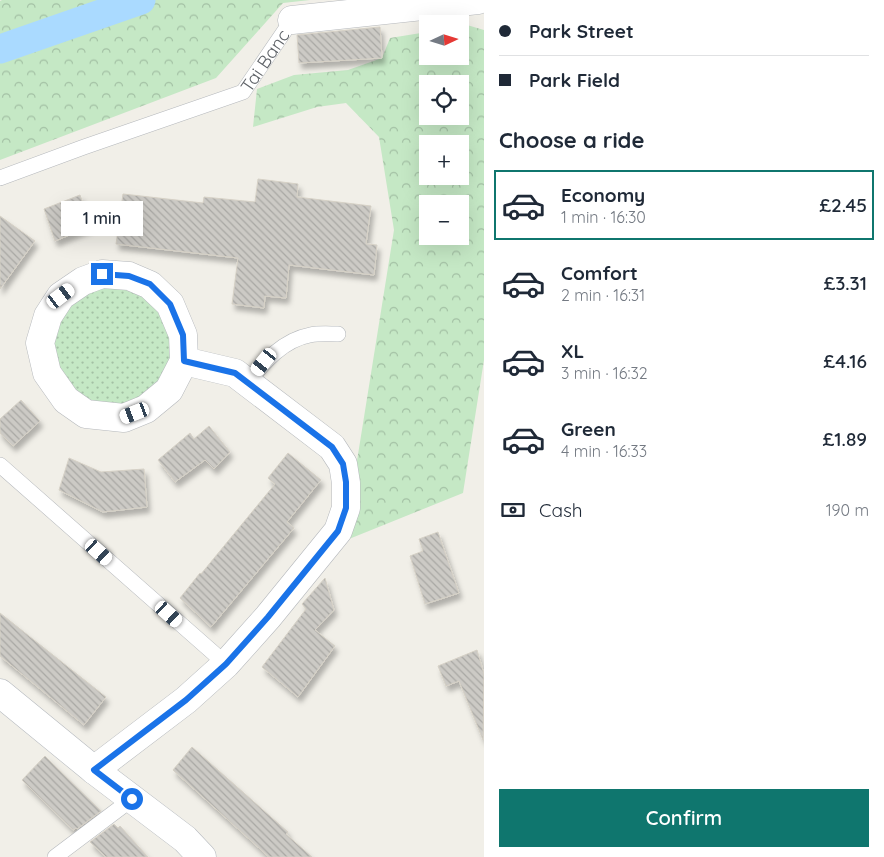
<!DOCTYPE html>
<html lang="en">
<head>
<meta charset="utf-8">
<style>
  :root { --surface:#fff; --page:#f6f6f7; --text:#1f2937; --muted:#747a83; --line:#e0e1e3; --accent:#0f766e }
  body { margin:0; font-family:Quicksand,sans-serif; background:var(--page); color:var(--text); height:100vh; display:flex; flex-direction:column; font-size:19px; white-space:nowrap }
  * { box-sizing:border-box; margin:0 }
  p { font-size:16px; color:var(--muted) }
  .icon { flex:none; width:28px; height:28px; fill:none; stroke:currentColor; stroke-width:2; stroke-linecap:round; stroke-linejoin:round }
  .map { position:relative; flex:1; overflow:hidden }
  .drawer { display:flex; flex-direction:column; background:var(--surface); width:400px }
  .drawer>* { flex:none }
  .banner { display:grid; align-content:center; height:110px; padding:0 15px; background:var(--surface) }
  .needle { width:32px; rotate:86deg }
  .buttons { position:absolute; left:419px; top:15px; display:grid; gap:10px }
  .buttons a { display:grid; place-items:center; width:50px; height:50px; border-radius:0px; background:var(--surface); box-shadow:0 5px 20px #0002; font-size:25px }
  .end { position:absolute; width:22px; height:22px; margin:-11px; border:6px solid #1a73e8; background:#fff; box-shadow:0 0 0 2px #fff }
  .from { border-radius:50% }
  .bubble { position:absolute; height:35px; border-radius:0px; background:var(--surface); box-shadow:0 5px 20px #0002; font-size:16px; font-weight:600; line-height:35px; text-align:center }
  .car { position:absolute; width:15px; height:30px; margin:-15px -8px; border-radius:6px; box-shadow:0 0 4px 1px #0007; background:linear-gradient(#fff 24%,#345 0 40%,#fff 0 76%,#345 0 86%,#fff 0) }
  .banner b { display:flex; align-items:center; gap:18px; height:48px; font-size:19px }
  .banner b+b { border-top:1px solid var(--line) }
  .banner i { width:12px; height:12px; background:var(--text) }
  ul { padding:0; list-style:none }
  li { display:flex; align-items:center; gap:15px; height:70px; margin:0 10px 8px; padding:0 5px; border:2px solid transparent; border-radius:0px }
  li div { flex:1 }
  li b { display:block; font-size:19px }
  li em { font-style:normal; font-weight:600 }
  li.active { border-color:var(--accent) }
  li>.icon { width:45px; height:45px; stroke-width:1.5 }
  h2 { padding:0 15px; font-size:22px; line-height:60px }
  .pay { display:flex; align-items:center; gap:12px; height:55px; padding:0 15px; font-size:19px }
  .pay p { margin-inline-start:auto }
  .button { display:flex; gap:10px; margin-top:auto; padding:10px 15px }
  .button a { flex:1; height:58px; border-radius:0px; background:var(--accent); color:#fff; font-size:20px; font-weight:600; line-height:58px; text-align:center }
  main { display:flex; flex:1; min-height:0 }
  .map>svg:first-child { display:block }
</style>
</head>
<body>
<main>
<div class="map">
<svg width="484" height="857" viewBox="0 0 484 857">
  <defs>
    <pattern id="grass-dots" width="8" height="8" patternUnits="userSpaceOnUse" patternTransform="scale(1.25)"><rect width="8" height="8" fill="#c5e8c5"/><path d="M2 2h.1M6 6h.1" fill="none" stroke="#a3c0a4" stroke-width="1.8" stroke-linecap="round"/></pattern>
    <pattern id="forest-crowns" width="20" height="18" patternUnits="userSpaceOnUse" patternTransform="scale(1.25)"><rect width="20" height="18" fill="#c5e8c5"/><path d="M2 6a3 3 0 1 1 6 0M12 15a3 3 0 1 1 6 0" fill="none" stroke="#a3c0a4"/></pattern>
    <pattern id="building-back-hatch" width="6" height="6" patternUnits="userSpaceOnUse" patternTransform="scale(1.25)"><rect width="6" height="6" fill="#cccac5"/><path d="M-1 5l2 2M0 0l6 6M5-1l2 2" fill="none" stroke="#a9a8a4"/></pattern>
    <filter id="shadow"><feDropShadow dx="3" dy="5.5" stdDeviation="2.5" flood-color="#0004"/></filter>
  </defs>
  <rect width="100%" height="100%" fill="#f1efe8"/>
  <circle fill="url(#grass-dots)" cx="112" cy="347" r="59"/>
  <g fill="url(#forest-crowns)" fill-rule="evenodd">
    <polygon points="2,0 310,0 283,3 216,78 0,160 0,1"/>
    <path d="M 467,25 L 484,30 L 484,360 L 463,493 L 349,539 L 350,521 L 356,467 L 394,230 L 379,137 L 346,103 L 317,107 L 253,127 L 257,89 L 294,75 L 348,70 L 382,58 L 390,38 L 427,32 L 428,56 L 460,56 L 460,26 ZM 428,84 L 460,84 L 460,116 L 428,116 ZM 428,144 L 460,144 L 460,176 L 428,176 ZM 428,204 L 460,204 L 460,236 L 428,236 Z"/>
  </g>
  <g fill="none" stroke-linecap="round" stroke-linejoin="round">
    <polyline stroke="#aadaff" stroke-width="29" points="0,49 141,0"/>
  </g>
  <g fill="url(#building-back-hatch)" stroke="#d6d1c6" filter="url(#shadow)">
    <polygon points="380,27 382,58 299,63 297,35"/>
    <polygon points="258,179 298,184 297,197 371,206 366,244 377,245 374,275 289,265 286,298 265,296 264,308 232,304 238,258 116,244 123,194 203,203 204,197 255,202"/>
    <polygon points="80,195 91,226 55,241 44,209"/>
    <polygon points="0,216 35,241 0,289"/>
    <polygon points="21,400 40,421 13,446 0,433 0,419"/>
    <polygon points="209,426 230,452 214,469 205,460 175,482 158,460 190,433 194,439"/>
    <polygon points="288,453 321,480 287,522 294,528 211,627 180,598 200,573 201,574 275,484 268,478"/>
    <polygon points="69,458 101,472 144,469 147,507 103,512 59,490"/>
    <polygon points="438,532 459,593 425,604 410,556 423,551 419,539"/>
    <polygon points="325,578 334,610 315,630 335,646 298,697 262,667 306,609 302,604"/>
    <polygon points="0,613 106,697 84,725 0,656"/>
    <polygon points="477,650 484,674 483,740 459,681 446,686 438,666"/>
    <polygon points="192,747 288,832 286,834 312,857 269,857 173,770"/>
    <polygon points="45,756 101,811 77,829 76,828 73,830 22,780"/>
    <polygon points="114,824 118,828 120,826 148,857 106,857 90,842"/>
  </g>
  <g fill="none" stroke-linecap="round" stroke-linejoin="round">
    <defs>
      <g id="lane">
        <path id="s1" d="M 0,178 L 84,147 L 243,92 L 292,20"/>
        <path d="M 248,382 C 264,362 283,340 310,335 C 319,333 329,334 338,334"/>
        <polyline points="0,465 226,664"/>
        <polyline points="55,857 132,799"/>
      </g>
      <g id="street">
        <polyline points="292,20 478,0"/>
        <polyline points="94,770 186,700 226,664 268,617 338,531 346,508 346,483 343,464 332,447 235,373 184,361 169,390 146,409 124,418 86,414 66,400 47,373 40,343 48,316 61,296 83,281 102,274 129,276 150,285 170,304 183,335 184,361"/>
      </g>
      <polyline id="secondary" points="0,693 94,770 185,839 202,857"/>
    </defs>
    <use href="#lane" stroke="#b5b8bc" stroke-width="16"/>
    <use href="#street" stroke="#b5b8bc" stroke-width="29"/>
    <use href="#secondary" stroke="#b6babf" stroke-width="29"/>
    <use href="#lane" stroke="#fff" stroke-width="15"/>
    <use href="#street" stroke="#fff" stroke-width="28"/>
    <use href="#secondary" stroke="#fff" stroke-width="28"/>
  </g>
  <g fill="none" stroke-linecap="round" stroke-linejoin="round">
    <polyline stroke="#1a73e8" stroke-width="6" points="102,274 129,276 150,284 170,304 183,335 184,361 235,373 332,447 343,464 346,482 346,508 338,531 268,617 226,664 186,700 94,770 132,799"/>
  </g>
  <g text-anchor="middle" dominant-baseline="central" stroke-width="4.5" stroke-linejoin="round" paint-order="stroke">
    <g font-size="18" fill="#5f6368" stroke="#fff">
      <text stroke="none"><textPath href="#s1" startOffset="296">Tai Banc</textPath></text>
    </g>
  </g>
</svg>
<div class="buttons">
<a><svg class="needle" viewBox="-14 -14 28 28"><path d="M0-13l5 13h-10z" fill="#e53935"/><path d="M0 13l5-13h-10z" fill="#747a83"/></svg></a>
<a><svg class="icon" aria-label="locate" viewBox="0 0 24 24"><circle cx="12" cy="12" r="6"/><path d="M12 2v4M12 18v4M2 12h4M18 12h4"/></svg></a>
<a>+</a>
<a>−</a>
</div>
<i class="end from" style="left:132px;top:799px"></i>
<i class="end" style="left:102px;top:274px"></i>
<div class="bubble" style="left:61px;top:201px;width:82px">1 min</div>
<i class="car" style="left:61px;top:296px;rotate:53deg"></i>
<i class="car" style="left:264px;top:362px;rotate:219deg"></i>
<i class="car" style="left:135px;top:413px;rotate:249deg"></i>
<i class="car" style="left:99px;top:552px;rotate:132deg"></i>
<i class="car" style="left:169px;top:614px;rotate:132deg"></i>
</div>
<section class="drawer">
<div class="banner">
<b><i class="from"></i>Park Street</b>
<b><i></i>Park Field</b>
</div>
<h2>Choose a ride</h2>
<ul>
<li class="active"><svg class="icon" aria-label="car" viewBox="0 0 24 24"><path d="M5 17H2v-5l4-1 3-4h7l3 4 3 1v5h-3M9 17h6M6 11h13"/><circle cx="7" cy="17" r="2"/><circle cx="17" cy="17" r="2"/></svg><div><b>Economy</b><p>1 min · 16:30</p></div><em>£2.45</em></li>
<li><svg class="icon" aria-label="car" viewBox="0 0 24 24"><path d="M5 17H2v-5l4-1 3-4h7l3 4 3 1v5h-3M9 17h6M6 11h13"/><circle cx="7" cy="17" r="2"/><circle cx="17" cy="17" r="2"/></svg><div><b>Comfort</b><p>2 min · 16:31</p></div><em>£3.31</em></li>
<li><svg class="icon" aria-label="car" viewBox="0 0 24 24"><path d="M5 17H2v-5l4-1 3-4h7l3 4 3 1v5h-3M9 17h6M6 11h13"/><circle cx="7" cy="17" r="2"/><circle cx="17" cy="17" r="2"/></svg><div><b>XL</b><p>3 min · 16:32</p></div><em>£4.16</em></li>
<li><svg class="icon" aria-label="car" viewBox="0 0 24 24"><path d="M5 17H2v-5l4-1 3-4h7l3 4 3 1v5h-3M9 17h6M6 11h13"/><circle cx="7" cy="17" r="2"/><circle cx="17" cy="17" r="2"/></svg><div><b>Green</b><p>4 min · 16:33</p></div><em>£1.89</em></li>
</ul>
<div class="pay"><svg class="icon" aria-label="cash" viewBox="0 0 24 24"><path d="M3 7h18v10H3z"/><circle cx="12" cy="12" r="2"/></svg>Cash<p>190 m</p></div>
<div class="button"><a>Confirm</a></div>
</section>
</main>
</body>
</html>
